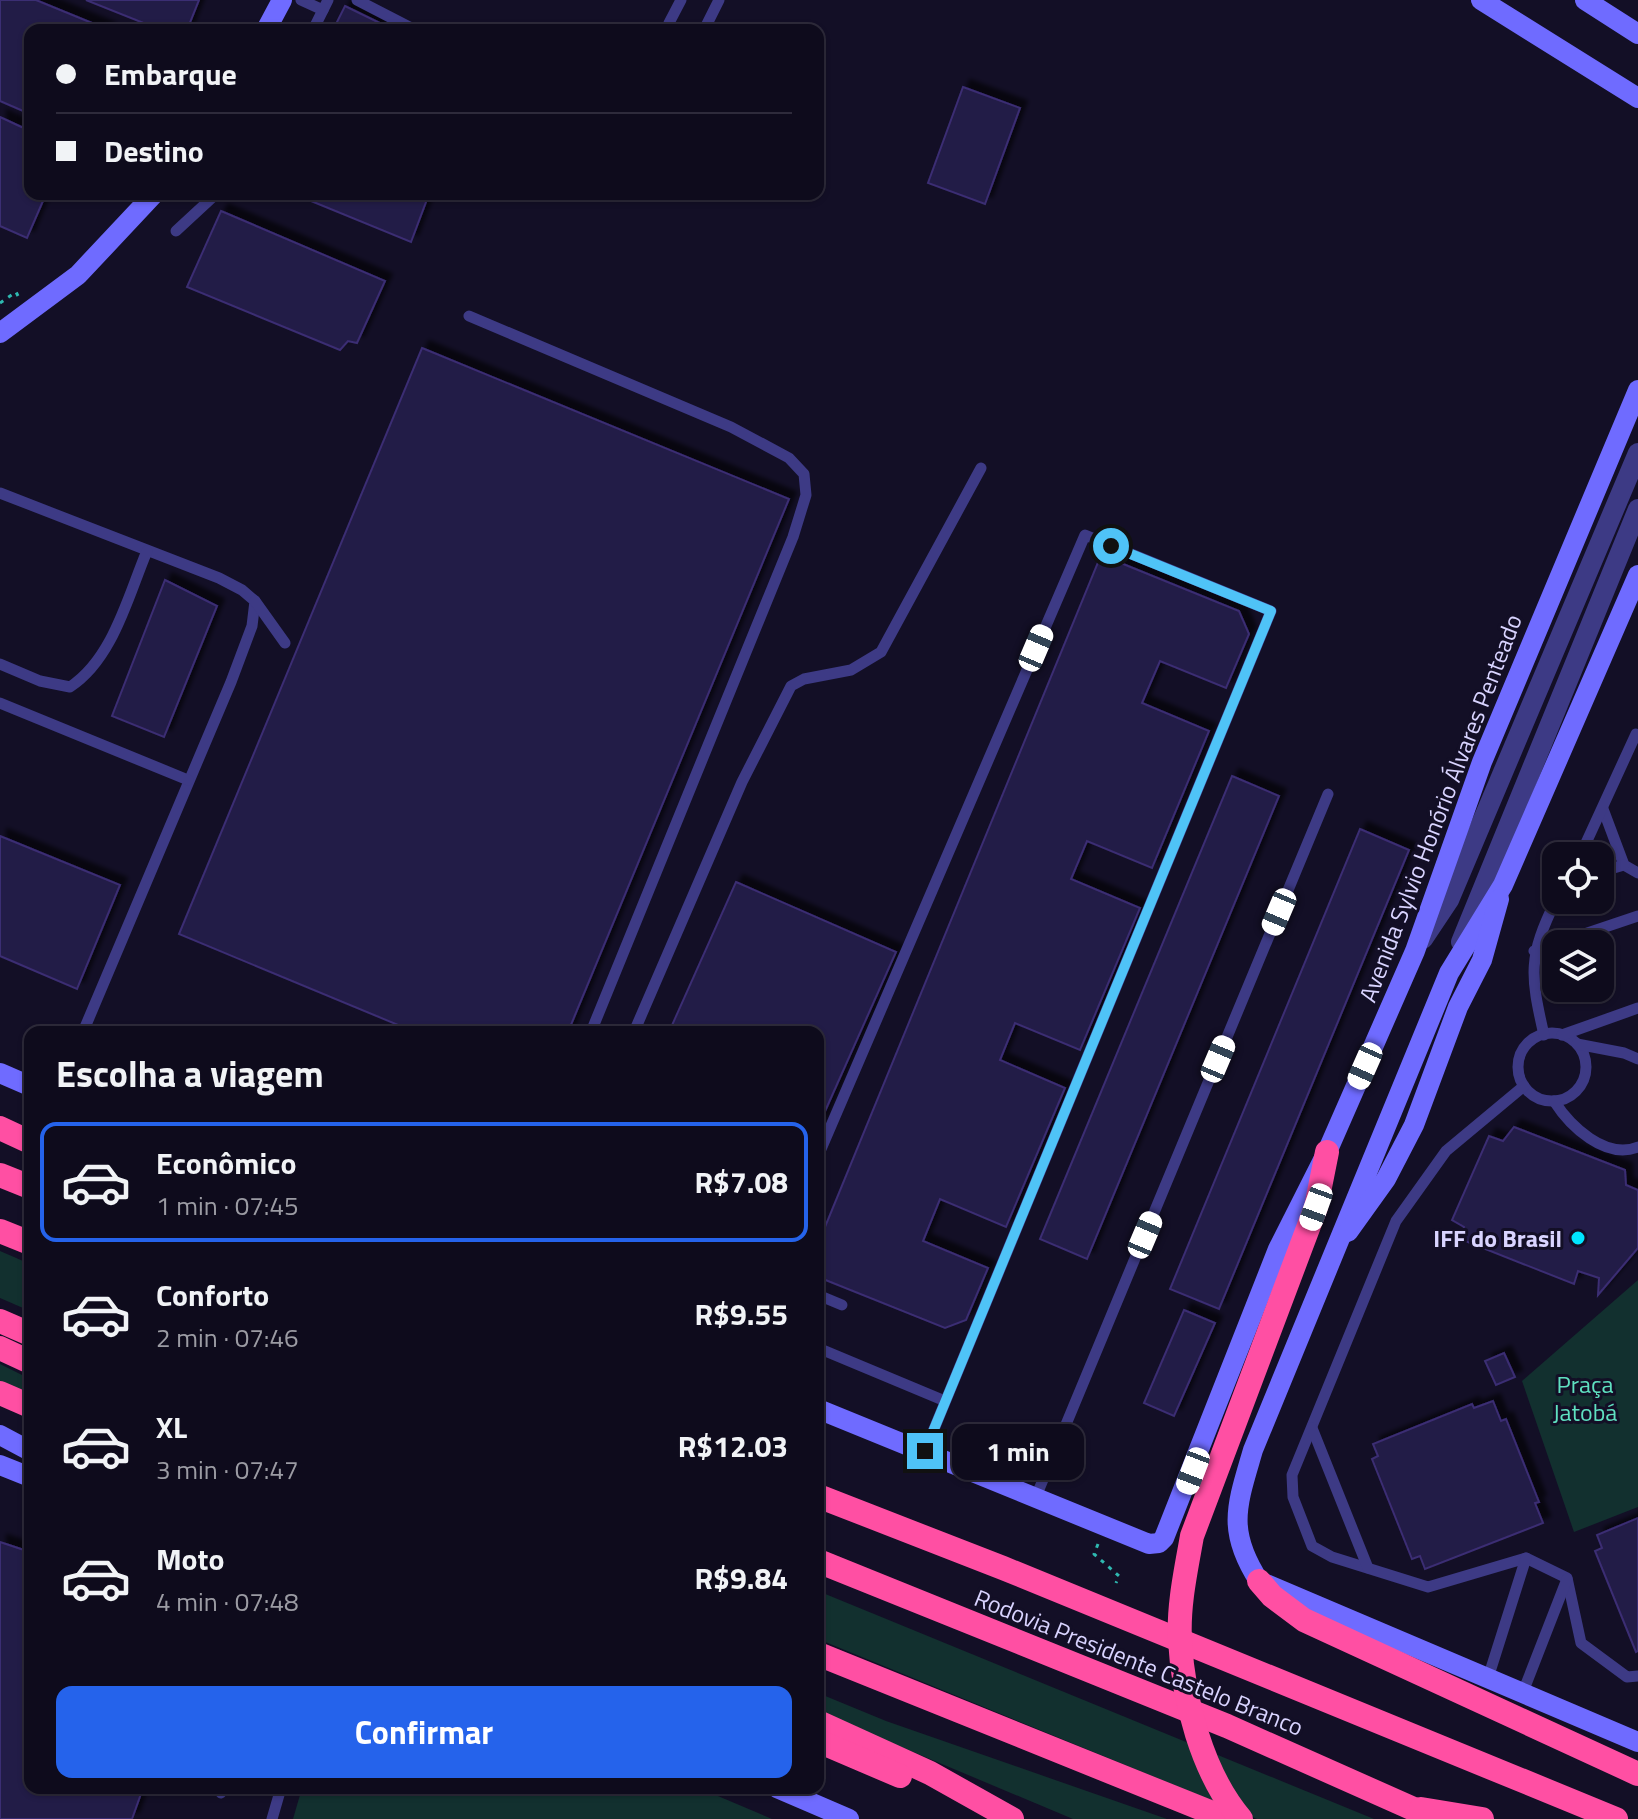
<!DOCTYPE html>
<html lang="pt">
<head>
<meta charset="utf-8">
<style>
  :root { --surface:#0e0b1c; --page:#171425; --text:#f1f3f6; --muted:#9b9ba3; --line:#2e2b3b; --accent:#2563eb }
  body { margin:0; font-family:"Titillium Web",sans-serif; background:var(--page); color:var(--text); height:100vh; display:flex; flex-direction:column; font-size:30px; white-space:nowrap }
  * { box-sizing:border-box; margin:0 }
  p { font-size:26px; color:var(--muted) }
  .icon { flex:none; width:44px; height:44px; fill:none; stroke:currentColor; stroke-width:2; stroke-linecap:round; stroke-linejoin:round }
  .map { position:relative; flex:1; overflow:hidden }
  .side { position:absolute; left:24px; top:1026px; width:800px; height:768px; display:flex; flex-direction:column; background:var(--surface); border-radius:16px; box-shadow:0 2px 6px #0004,0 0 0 2px var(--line) }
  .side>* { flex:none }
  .guide { position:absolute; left:24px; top:24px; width:800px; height:176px; border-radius:16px; box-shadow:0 2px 6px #0004,0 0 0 2px var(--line); display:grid; align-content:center; height:176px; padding:0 32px; background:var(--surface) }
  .tools { position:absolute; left:1542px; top:842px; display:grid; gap:16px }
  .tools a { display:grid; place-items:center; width:72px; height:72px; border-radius:16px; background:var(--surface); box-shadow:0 2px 6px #0004,0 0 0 2px var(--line); font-size:40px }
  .end { position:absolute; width:36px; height:36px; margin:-18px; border:10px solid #4fc3f7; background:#111; box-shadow:0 0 0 4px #111 }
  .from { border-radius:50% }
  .bubble { position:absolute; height:56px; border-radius:16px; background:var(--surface); box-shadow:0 2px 6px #0004,0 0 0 2px var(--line); font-size:26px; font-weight:700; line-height:56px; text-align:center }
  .car { position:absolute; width:24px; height:48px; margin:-24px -12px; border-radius:10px; box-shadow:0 0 6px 2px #0007; background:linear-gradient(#fff 24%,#345 0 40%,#fff 0 76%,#345 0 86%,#fff 0) }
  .guide b { display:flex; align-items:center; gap:28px; height:76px; font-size:30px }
  .guide b+b { border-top:2px solid var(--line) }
  .guide i { width:20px; height:20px; background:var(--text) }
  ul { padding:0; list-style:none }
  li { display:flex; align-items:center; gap:24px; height:120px; margin:0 16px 12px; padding:0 16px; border:4px solid transparent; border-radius:16px }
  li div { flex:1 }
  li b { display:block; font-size:30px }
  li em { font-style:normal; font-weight:700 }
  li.selected { border-color:var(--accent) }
  li>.icon { width:72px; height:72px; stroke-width:1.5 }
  h2 { padding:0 32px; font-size:36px; line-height:96px }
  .primary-button { display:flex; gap:16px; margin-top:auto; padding:16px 32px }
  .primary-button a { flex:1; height:92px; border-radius:16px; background:var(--accent); color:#fff; font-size:32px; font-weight:700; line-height:92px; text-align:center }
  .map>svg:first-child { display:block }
</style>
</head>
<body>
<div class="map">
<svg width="1638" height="1819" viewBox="0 0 1638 1819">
  <defs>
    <filter id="shadow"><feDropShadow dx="7" dy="-7" stdDeviation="2" flood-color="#0009"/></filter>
  </defs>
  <rect width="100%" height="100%" fill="#130f26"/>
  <g fill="#12302f">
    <polygon points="0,1251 30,1264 30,1311 0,1298"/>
    <polygon points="1638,1280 1638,1507 1574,1532 1522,1381"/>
    <polygon points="0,1364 30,1379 30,1395 0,1382"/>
    <polygon points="818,1591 1374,1819 1257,1819 818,1639"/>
    <polygon points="818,1693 886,1721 1167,1819 1073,1819 818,1712"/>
    <polygon points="302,1788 699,1788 772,1819 293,1819"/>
  </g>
  <g fill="#241b47" stroke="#3b2d73" stroke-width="2" filter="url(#shadow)">
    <polygon points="0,0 36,0 109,30 30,30 30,114 0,101"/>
    <polygon points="86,0 199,0 187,30 161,30"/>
    <polygon points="345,6 394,30 333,30"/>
    <polygon points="963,87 1020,108 985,204 928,183"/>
    <polygon points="0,117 30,131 30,194 46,194 27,238 0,226"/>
    <polygon points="294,194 429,194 411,242"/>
    <polygon points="221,211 385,281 357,343 348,341 340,350 187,287"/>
    <polygon points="422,348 789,499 568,1032 415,1032 179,934"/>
    <polygon points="1101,555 1239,611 1249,634 1226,688 1160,661 1142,703 1209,731 1152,868 1087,841 1071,879 1140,908 1080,1050 1015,1023 1000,1060 1065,1088 1006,1227 940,1199 923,1241 988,1268 966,1320 945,1328 818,1277 818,1244"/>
    <polygon points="165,580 217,606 164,737 112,716"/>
    <polygon points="1232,776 1279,796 1087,1259 1040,1239"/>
    <polygon points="1360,829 1409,850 1219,1309 1170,1289"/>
    <polygon points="0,836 120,885 77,989 0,956"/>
    <polygon points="736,882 896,952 818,1127 818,1032 669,1032"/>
    <polygon points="1514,1127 1625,1170 1626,1185 1638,1190 1638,1248 1598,1295 1599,1278 1578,1271 1574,1284 1460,1239 1464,1227 1452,1220 1489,1136 1503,1141"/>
    <polygon points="1184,1310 1215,1323 1174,1416 1144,1403"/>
    <polygon points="1504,1353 1515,1377 1496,1385 1485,1361"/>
    <polygon points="1493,1401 1501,1421 1506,1419 1539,1502 1535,1503 1543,1523 1425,1569 1420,1556 1412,1559 1372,1459 1378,1456 1373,1444 1472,1404 1474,1408"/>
    <polygon points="1638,1518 1638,1651 1636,1652 1595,1551 1602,1548 1597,1535"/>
    <polygon points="0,1542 30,1552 30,1788 143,1788 132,1819 0,1819"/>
  </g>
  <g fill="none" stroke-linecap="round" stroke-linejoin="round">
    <g stroke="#2fb8b0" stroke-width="3" stroke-dasharray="4 6" stroke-linecap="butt">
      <polyline points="0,303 16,292 18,296"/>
      <polyline points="1098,1544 1094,1554 1119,1576 1116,1583"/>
    </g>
    <g stroke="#3d3a85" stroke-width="11">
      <polyline points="301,0 323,10"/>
      <polyline points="357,0 415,30"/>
      <polyline points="669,23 681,0"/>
      <polyline points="313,30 328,0"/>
      <polyline points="704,30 719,0"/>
      <polyline points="623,196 624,194"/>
      <polyline points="176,231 216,194"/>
      <polyline points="469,316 731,427 789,458 804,474 806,495 793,537 591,1032"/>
      <polyline points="0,493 219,578 242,590 255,601 252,626 231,682 83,1032"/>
      <polyline points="255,601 285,643"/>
      <path d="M 0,664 L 40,681 L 70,687 C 113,659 128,596 147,551"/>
      <polyline points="0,703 188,780"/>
      <polyline points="1603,809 1624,865 1638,873"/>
      <polyline points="1580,856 1636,734"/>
      <polyline points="1600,872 1624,865"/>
      <polyline points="1534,951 1638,916"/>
      <polyline points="634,1032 742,782 791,686 804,679 851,670 881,652 981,468"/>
      <circle cx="1552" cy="1067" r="34"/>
      <path d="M 1544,1035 C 1530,974 1528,957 1556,900"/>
      <polyline points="1562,1035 1638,1008"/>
      <polyline points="1577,1044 1624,1053 1638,1059"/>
      <polyline points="1524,1086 1446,1151 1396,1221 1292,1475 1293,1497 1312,1546 1332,1557 1428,1587 1526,1558 1567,1578 1581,1643 1627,1677 1638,1676"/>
      <path d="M 1554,1101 C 1570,1126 1605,1160 1638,1147"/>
      <polyline points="818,1156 1085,535 1271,611 925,1451"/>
      <polyline points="818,1295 842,1305"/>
      <polyline points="818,1348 945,1401"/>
      <polyline points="1312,1428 1368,1568"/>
      <polyline points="1035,1499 1328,794"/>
      <polyline points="1488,1678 1526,1558"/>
      <polyline points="1523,1692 1567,1579"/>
      <polyline points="221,1793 224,1788"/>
      <polyline points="272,1819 281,1788"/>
    </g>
    <g stroke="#3d3a85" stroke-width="20">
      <polyline points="1423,939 1449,900 1638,453"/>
      <polyline points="1461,942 1638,509"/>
    </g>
    <g stroke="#6f6bff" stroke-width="20">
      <polyline points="1481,0 1638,98"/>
      <polyline points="1585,0 1638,34"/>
      <polyline points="266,30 282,0"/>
      <polyline points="0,333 78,275 154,194"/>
      <path d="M 1638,575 L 1503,885 L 1449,973 L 1253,1450 C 1237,1505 1226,1530 1259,1581 L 1638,1742"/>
      <polyline points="0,1073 30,1086"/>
      <polyline points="1348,1232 1386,1179 1414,1125 1458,1007 1482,960 1499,899"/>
      <polyline points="818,1409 1149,1544 1159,1543 1164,1538 1278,1249 1327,1152 1415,951 1482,762 1638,390"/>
      <polyline points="0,1435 30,1451"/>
      <polyline points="0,1465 30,1477"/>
      <polyline points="777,1788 849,1819"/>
    </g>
    <g stroke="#ff4fa3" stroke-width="24">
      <polyline points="0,1128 30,1142"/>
      <polyline points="0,1175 30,1187"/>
      <polyline points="0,1231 30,1243"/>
      <polyline points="0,1321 30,1334"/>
      <polyline points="0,1348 30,1362"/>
      <polyline points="0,1393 30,1406"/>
      <polyline points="818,1496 1003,1568 1616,1819"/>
      <polyline points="818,1561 1227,1726 1436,1819"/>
      <polyline points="1259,1581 1272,1596 1304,1620 1638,1774"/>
      <polyline points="818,1654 1227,1819"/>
      <polyline points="818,1722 930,1773 1012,1819"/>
      <polyline points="818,1741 900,1776"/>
      <polyline points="1421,1809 1482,1819"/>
      <path d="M 1241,1819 C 1202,1773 1183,1699 1180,1640 C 1178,1606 1186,1570 1192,1536 L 1316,1207 L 1327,1152"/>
    </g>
  </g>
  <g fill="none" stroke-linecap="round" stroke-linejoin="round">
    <polyline stroke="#4fc3f7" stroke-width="10" points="925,1451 1271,611 1111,546"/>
  </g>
  <circle fill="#00e5ff" stroke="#130f26" stroke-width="3" cx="1578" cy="1238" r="8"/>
  <g text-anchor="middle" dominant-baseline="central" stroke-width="6" stroke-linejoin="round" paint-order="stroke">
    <g font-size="24" fill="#d9d4ff" stroke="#130f26">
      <text transform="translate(1440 808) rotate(-69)">Avenida Sylvio Honório Álvares Penteado</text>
      <text transform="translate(1139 1662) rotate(22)">Rodovia Presidente Castelo Branco</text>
    </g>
    <g font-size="24" font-weight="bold" fill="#d9d4ff" stroke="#130f26" text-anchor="end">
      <text x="1562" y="1238">IFF do Brasil</text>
    </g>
    <g font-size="24" fill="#5fe0c0" stroke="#130f26">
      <text x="1585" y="1384">Praça<tspan x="1585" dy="28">Jatobá</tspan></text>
    </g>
  </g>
</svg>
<div class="tools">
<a><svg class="icon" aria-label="locate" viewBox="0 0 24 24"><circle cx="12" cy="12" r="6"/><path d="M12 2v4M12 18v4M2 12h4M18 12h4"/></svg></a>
<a><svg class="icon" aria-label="layers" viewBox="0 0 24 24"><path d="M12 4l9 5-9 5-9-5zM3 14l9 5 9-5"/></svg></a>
</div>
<i class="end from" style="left:1111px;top:546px"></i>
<i class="end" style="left:925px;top:1451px"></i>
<div class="bubble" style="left:952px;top:1424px;width:132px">1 min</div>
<i class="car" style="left:1036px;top:648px;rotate:23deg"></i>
<i class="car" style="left:1279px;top:912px;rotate:203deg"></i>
<i class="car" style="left:1218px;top:1059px;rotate:23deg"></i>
<i class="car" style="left:1365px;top:1066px;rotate:204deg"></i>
<i class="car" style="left:1316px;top:1207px;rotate:200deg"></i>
<i class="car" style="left:1145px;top:1235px;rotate:23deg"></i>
<i class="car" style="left:1193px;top:1471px;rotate:201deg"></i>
<div class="guide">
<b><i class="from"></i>Embarque</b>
<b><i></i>Destino</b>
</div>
<section class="side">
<h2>Escolha a viagem</h2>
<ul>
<li class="selected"><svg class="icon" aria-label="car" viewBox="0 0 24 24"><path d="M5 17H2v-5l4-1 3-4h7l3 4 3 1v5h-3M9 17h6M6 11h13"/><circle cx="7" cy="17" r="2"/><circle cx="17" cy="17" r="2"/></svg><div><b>Econômico</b><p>1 min · 07:45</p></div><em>R$7.08</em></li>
<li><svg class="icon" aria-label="car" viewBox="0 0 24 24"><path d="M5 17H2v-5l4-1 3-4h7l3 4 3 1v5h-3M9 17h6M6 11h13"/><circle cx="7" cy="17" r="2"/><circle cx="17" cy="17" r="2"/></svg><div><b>Conforto</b><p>2 min · 07:46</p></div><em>R$9.55</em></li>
<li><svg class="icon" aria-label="car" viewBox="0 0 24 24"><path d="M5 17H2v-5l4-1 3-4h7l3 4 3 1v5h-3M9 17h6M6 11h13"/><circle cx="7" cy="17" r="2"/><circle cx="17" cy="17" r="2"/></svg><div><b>XL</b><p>3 min · 07:47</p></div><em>R$12.03</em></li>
<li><svg class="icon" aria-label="car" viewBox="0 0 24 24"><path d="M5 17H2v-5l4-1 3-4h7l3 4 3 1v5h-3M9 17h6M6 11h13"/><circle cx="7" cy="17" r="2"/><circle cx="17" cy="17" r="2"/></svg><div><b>Moto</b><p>4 min · 07:48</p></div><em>R$9.84</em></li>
</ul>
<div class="primary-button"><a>Confirmar</a></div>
</section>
</div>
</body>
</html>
